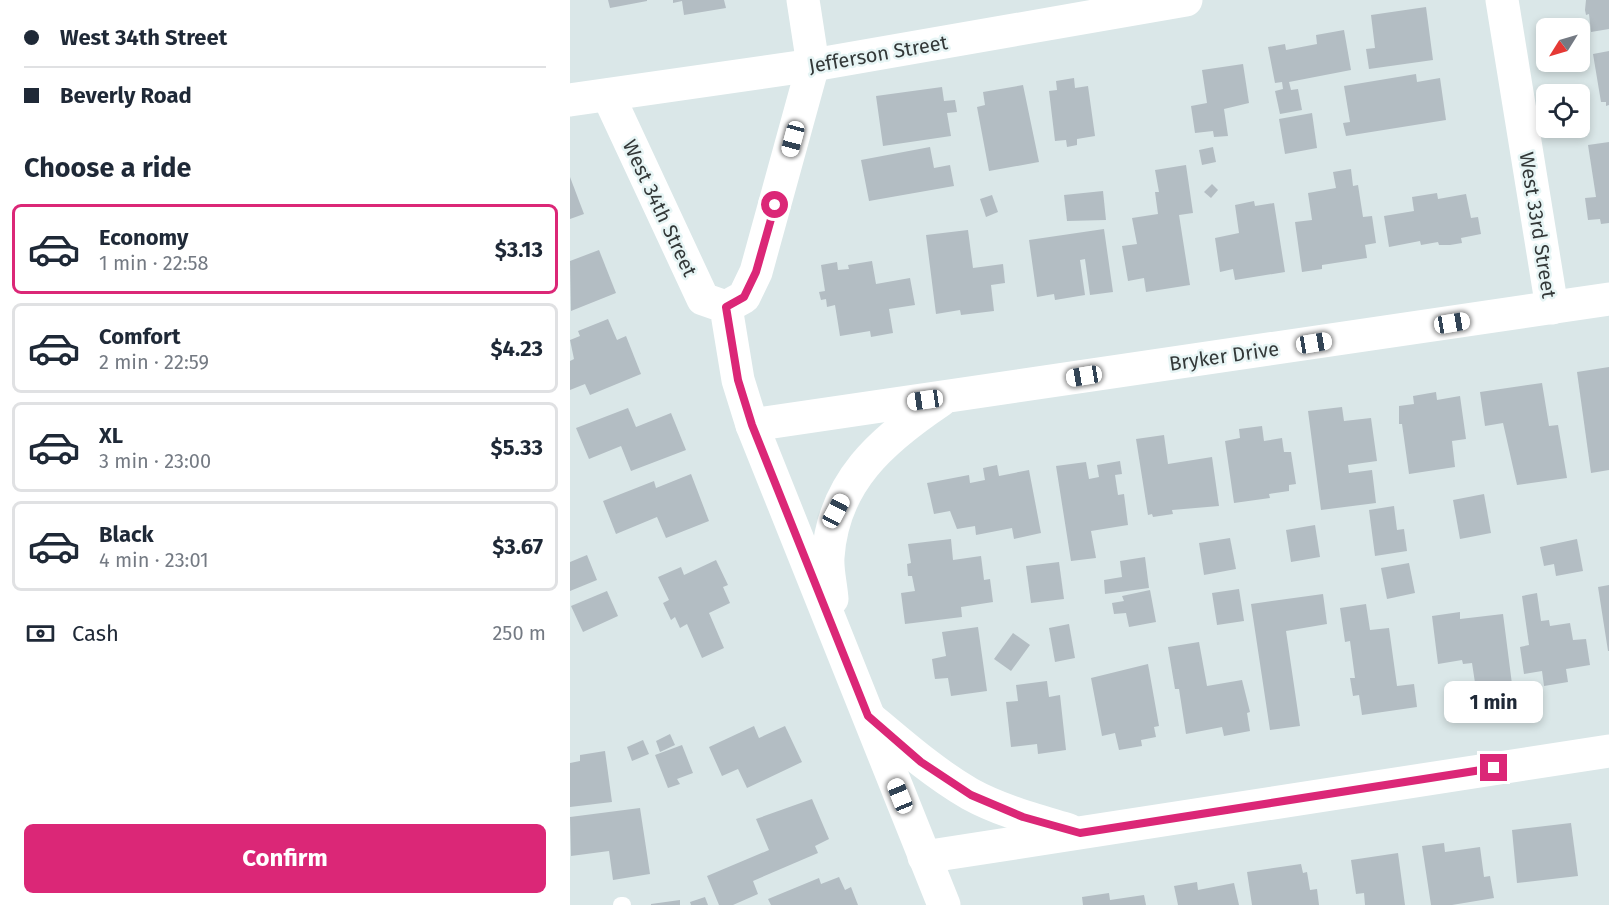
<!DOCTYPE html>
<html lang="en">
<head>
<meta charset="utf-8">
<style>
  :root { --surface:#fff; --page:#f2f2f3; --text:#1f2937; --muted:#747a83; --line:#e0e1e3; --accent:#db2777 }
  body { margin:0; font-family:"Fira Sans",sans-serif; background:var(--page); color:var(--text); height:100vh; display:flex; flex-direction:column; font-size:22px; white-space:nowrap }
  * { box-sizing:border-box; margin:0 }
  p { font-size:20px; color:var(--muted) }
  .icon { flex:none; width:33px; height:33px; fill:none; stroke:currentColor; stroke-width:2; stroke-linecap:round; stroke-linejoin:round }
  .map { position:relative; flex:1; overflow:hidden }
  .side { display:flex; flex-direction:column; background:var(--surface); width:570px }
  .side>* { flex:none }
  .banner { display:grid; align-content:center; height:132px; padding:0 24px; background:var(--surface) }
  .needle { width:39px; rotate:233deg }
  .tools { position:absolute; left:966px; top:18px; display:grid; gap:12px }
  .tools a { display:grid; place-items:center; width:54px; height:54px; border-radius:9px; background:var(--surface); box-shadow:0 3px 9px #0003; font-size:30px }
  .end { position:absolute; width:27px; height:27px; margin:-14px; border:8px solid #db2777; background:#fff; box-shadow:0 0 0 3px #fff }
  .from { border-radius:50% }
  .bubble { position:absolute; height:42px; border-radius:9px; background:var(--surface); box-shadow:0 3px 9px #0003; font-size:20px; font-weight:700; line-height:42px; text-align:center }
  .car { position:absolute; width:18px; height:36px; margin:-18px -9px; border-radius:8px; box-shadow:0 0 4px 2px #0007; background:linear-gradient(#fff 24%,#345 0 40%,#fff 0 76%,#345 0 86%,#fff 0) }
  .banner b { display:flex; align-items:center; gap:21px; height:57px; font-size:22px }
  .banner b+b { border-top:2px solid var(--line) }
  .banner i { width:15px; height:15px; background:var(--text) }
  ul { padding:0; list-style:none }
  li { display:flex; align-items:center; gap:18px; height:90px; margin:0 12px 9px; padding:0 12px; border:3px solid var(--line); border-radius:9px }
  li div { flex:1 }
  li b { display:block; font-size:22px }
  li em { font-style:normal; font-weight:700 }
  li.on { border-color:var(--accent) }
  li>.icon { width:54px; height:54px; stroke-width:1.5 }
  h2 { padding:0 24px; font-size:27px; line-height:72px }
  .pay { display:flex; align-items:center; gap:15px; height:66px; padding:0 24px; font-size:22px }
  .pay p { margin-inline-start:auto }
  .cta { display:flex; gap:12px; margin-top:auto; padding:12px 24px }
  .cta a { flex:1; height:69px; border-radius:9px; background:var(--accent); color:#fff; font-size:24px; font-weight:700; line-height:69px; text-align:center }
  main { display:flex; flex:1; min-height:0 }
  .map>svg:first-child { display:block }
</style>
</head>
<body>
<main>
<section class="side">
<div class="banner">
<b><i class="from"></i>West 34th Street</b>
<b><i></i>Beverly Road</b>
</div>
<h2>Choose a ride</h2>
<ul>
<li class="on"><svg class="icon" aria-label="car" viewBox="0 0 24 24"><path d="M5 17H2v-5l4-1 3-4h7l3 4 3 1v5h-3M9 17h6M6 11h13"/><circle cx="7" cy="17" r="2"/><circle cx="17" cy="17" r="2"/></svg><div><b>Economy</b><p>1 min · 22:58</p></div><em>$3.13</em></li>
<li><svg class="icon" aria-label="car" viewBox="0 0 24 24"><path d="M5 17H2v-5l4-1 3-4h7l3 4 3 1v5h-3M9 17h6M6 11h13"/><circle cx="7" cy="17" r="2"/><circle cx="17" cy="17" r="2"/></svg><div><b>Comfort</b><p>2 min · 22:59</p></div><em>$4.23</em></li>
<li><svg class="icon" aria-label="car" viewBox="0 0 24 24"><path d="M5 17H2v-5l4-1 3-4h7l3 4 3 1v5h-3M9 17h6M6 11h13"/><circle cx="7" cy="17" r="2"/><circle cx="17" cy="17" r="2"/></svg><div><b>XL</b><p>3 min · 23:00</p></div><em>$5.33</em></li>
<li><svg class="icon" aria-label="car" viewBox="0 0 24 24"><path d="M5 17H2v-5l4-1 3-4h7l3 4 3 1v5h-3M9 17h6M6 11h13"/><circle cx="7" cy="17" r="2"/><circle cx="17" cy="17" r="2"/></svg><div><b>Black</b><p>4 min · 23:01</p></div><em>$3.67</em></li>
</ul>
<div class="pay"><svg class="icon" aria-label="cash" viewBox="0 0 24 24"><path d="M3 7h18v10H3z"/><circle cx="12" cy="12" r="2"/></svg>Cash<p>250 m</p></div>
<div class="cta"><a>Confirm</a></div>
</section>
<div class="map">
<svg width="1039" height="905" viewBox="0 0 1039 905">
  <rect width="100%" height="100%" fill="#dae7e8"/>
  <g fill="#b3bdc3">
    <polygon points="38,0 77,0 77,1 40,8"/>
    <polygon points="103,0 154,0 156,8 114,15 112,1 103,3"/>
    <polygon points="1016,0 1039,0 1039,29 1021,32 1019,14 1016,15 1015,10"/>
    <polygon points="856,7 863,60 799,69 796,49 805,48 801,15"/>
    <polygon points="774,30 781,70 719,82 721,90 728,89 732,110 710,114 705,91 713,89 712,82 705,83 698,47 715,44 716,50 747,44 746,35"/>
    <polygon points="1039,51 1039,105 1036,106 1036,102 1031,102 1023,54"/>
    <polygon points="673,64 679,103 654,109 658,136 644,137 643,131 625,133 621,106 637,103 632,70"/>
    <polygon points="846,74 847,82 870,78 876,120 776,136 773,123 780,122 774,86"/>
    <polygon points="504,78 505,88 518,86 525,136 507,139 507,145 497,147 496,140 485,141 479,91 487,90 486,81"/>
    <polygon points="453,85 469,162 419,171 407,107 415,105 413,92"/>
    <polygon points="372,87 374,101 385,100 387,112 377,113 381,136 313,146 306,96"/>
    <polygon points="742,113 747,148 715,154 709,119"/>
    <polygon points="1039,142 1039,223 1031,224 1030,219 1018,220 1015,198 1026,197 1018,145"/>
    <polygon points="360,147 364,168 380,165 384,186 299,201 291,160"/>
    <polygon points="643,147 646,162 632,165 629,150"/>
    <polygon points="616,165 623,213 609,215 620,285 576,292 574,278 558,281 552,246 567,244 562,218 588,214 585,192 589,192 585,170"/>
    <polygon points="781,169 783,186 788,185 793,217 802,216 806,243 795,245 797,258 752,265 752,269 732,272 725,222 742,220 738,193 766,188 763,172"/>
    <polygon points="0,177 14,214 0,219"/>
    <polygon points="642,184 648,190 641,198 634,192"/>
    <polygon points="533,191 536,220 497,221 494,195"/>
    <polygon points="867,193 868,199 896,194 901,218 908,217 911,234 891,238 892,243 880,245 869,245 868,242 851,245 850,241 819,247 814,216 844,211 842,197"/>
    <polygon points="422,195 428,212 416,217 410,199"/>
    <polygon points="684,201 685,206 704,203 715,272 665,280 663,269 650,272 645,238 669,233 665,205"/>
    <polygon points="534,229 543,292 520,295 515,259 510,260 515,295 485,300 484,294 467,297 459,240"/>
    <polygon points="398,230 403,268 433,264 435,283 421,285 424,311 391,315 390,310 366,314 356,235"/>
    <polygon points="29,250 46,293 1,311 0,261"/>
    <polygon points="302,261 306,284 340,278 345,305 319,309 323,333 301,337 300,331 270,336 265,305 257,307 256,299 251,300 249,292 255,291 251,265 267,262 268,270 279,269 278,265"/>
    <polygon points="38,319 47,340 56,336 71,374 20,395 15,384 0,390 0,361 4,359 0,340 10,336 8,331"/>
    <polygon points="1039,367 1039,470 1021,473 1007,372"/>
    <polygon points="972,383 979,426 988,425 997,478 947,485 933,423 915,426 910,392"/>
    <polygon points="866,392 867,400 890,396 896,439 882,441 885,467 839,474 832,424 829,424 829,406 844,404 843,396"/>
    <polygon points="772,407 774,421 801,418 807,461 778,465 779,473 802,470 806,503 751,510 738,411"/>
    <polygon points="58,408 66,427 101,413 116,450 61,471 51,446 19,459 6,428"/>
    <polygon points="692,426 694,441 712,438 714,452 721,452 726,484 719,485 719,491 699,494 700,498 664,503 655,441 670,438 669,429"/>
    <polygon points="594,435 598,464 642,457 649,506 602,510 603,514 583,517 582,514 578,515 566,439"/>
    <polygon points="550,461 552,474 545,475 548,495 554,494 558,525 521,531 526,558 501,561 486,466 516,462 519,479 529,477 527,465"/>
    <polygon points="427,465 429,476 459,470 471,533 444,539 442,528 406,535 405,526 387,529 380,511 364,514 357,483 399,475 400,483 415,480 413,468"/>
    <polygon points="121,474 139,521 96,538 87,517 46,534 33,501 84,481 86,488"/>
    <polygon points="914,494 921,533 890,539 883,500"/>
    <polygon points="824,506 827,530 834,529 837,551 805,556 799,510"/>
    <polygon points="745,525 750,557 721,562 716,530"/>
    <polygon points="660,538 666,569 634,575 629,543"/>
    <polygon points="381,539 383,560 411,556 414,580 420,579 423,602 391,607 392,617 335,624 331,593 345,591 342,576 338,576 337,564 341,563 338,544"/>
    <polygon points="1007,539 1013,571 986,576 984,564 974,566 970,547"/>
    <polygon points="17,555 27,580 0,591 0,562"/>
    <polygon points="575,557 579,588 535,594 534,580 552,577 550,561"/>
    <polygon points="146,560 158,585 153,587 160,603 139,613 154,648 132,658 117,624 110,628 105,617 101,620 93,603 99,600 88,577 111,567 114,575"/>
    <polygon points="489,562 494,599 461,603 456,566"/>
    <polygon points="839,563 845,593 817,599 811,568"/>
    <polygon points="1039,585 1039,651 1038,651 1028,587"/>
    <polygon points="669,589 674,621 647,625 642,593"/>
    <polygon points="580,590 586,622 559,627 556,613 544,614 542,603 554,601 552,596"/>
    <polygon points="37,591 48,616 13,632 1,606"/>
    <polygon points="967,593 971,621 979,620 980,626 1000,623 1003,640 1016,639 1020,665 996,669 998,682 974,686 972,671 954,674 950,647 959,645 952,596"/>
    <polygon points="753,594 757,624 716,631 730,726 700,730 681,604"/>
    <polygon points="796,604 800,630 819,628 827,686 844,684 847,707 792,715 789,695 783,696 780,678 785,678 780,641 775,642 770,608"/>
    <polygon points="890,612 890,619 933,614 943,692 907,696 902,663 893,664 892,660 868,664 862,616"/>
    <polygon points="499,624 505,658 485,662 479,628"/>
    <polygon points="408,627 417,691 381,696 378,678 365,679 364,673 362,659 376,656 372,632"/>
    <polygon points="443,633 460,645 441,671 424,659"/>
    <polygon points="629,642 637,686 672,680 680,712 677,713 680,731 654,736 652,727 616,734 609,689 605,689 598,647"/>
    <polygon points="578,664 589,726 584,727 586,737 571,740 572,746 549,750 545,733 532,736 521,678"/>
    <polygon points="477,681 479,697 490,695 496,750 468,754 467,744 441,747 436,702 448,701 446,685"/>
    <polygon points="184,726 189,738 215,726 232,762 177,788 168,769 152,776 139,747"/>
    <polygon points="100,734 105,745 90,752 86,741"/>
    <polygon points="73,740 79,754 62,761 57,747"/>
    <polygon points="112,745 123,773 107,779 110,784 98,788 85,755"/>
    <polygon points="35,751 42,802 0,807 0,763 10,761 10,755"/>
    <polygon points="242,799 259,839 245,846 248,853 183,881 188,894 163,905 149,905 137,876 199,850 186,819"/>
    <polygon points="70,808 80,874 43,880 39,851 1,856 0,817"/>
    <polygon points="1001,823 1008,876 947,883 942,830"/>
    <polygon points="874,843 875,852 910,847 914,877 920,876 924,898 882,905 861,905 852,846"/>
    <polygon points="828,853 835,905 795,905 794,893 786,894 781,860"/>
    <polygon points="731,864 733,873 737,872 740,890 747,889 749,905 682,905 677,872"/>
    <polygon points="269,877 275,890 281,887 288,905 201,905 198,899 249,878 251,884"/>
    <polygon points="627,882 628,890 664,883 669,905 608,905 604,886"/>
    <polygon points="539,893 540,900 574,895 576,905 513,905 512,897"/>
    <polygon points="135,897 138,905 121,905 120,902"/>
    <polygon points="110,900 110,905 81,905 81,904"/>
  </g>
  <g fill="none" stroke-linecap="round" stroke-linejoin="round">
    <polyline stroke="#fff" stroke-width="16" points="51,905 53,905"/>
    <g stroke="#fff" stroke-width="33">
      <polyline points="932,0 982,308"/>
      <polyline points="38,95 133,299 156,307 168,380 182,425 374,905"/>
      <polyline points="156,307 174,297 186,272 243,65 233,0"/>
      <polyline points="182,425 1039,299"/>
      <path d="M 262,599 C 261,585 257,570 258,557 C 263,482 312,440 370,401"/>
      <path d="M 301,719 C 333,746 364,773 400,794 C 431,811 466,820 499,830"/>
      <polyline points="354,857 1039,751"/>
    </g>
    <polyline stroke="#fff" stroke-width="33" points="0,100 243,65 616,0"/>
  </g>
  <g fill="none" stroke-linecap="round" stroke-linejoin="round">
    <polyline stroke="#db2777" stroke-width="8" points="205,205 186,272 174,297 156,307 168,380 182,425 298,716 351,762 401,795 453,817 510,833 924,768"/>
  </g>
  <g text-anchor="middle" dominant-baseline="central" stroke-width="5" stroke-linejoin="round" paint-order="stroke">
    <g font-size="20" fill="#333838" stroke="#e7f5f5">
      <text transform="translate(308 54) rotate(-10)">Jefferson Street</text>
      <text transform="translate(90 208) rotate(65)">West 34th Street</text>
      <text transform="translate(968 225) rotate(81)">West 33rd Street</text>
      <text transform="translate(654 356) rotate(-8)">Bryker Drive</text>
    </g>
  </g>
</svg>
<div class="tools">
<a><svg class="needle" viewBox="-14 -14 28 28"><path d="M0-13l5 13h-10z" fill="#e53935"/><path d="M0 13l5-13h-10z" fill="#747a83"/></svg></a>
<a><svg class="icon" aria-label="locate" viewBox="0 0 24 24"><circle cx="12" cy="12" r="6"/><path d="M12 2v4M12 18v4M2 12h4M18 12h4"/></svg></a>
</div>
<i class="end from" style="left:205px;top:205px"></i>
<i class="end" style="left:924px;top:768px"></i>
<div class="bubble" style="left:874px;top:681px;width:99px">1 min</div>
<i class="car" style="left:223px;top:139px;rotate:195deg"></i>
<i class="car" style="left:882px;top:323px;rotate:81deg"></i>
<i class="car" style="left:744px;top:343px;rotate:81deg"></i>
<i class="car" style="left:514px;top:376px;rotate:261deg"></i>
<i class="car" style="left:355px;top:400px;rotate:262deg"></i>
<i class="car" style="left:266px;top:511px;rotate:28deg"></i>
<i class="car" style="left:330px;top:796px;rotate:338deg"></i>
</div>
</main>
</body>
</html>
